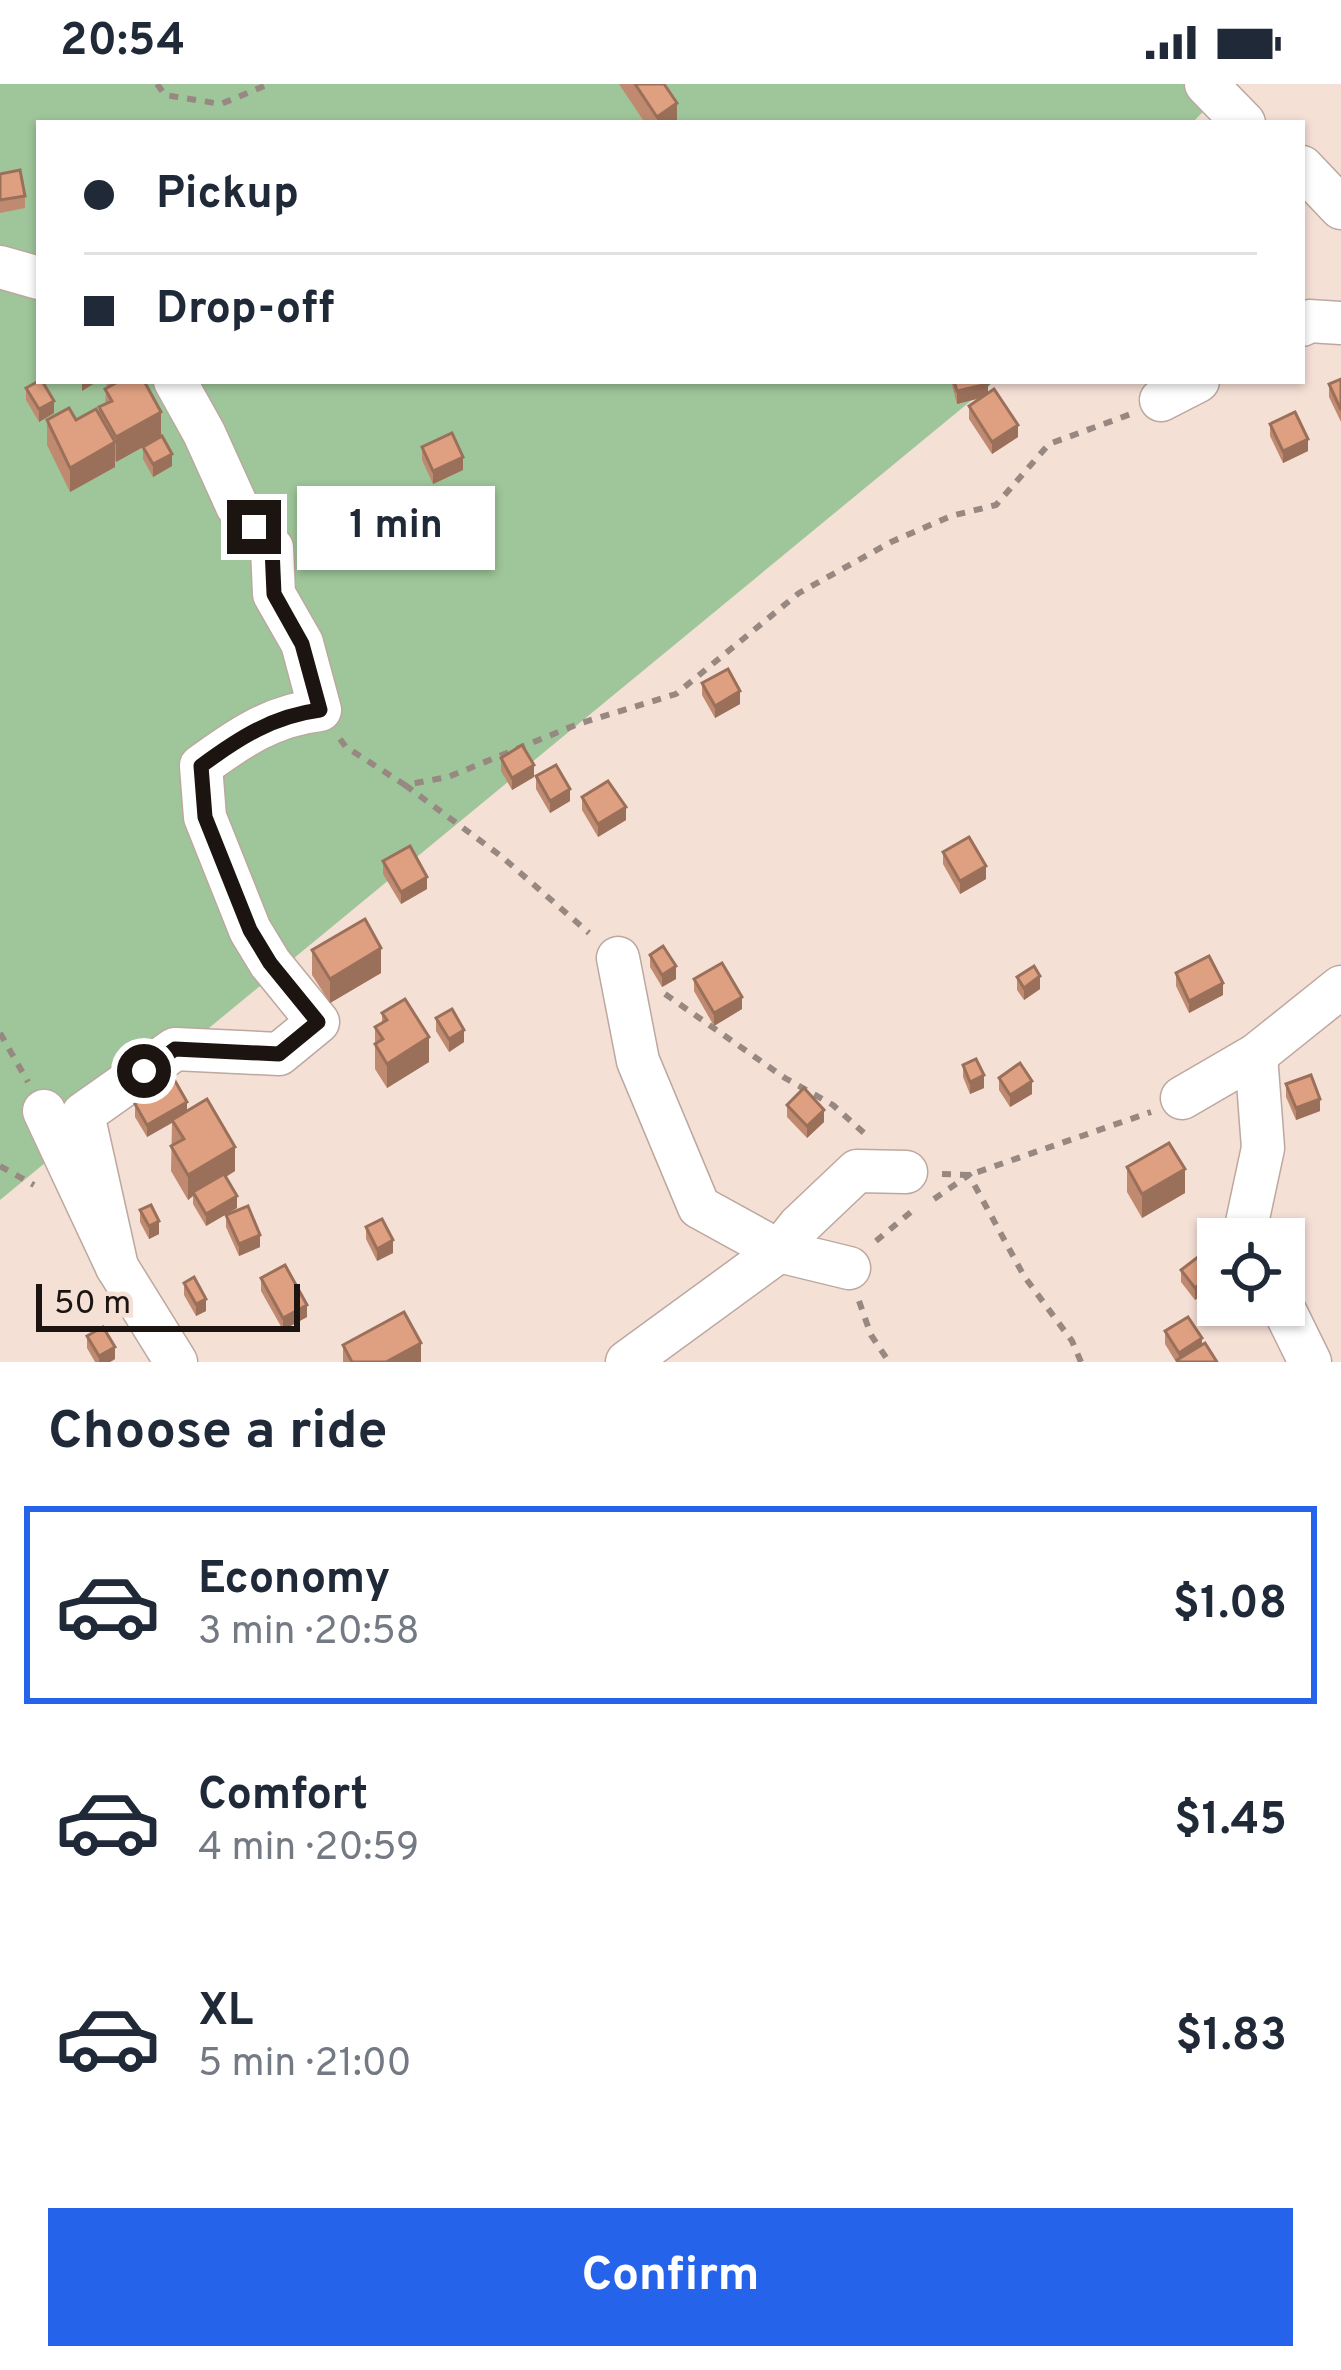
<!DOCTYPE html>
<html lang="en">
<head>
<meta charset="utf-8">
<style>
  :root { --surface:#fff; --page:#f6f6f7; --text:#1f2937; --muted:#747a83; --line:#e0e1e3; --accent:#2563eb }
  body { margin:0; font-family:Overpass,sans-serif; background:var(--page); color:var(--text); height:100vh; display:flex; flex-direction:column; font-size:45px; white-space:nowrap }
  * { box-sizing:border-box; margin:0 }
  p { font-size:39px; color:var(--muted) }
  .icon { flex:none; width:66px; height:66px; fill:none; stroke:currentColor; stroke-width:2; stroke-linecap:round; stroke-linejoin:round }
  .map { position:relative; height:1278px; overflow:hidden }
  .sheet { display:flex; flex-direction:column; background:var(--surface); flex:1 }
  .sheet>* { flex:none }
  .guide { position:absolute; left:36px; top:36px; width:1269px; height:264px; border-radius:0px; box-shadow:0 3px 9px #0004; display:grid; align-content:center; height:264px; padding:0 48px; background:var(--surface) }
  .fabs { position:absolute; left:1197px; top:1134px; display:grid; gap:24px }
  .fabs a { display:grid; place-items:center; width:108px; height:108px; border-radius:0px; background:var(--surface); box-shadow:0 3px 9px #0004; font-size:60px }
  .scale { position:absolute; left:36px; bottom:30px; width:264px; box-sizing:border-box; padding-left:12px; border:6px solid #1b1410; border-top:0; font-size:33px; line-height:42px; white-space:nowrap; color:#1b1410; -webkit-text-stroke:9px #f5e0d6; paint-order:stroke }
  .end { position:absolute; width:54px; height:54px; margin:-27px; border:15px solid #1b1410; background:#fff; box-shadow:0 0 0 6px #fff }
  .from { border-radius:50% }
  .bubble { position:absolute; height:84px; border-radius:0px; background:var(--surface); box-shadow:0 3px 9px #0004; font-size:39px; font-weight:700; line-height:84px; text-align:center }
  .guide b { display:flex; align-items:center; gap:42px; height:114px; font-size:45px }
  .guide b+b { border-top:3px solid var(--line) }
  .guide i { width:30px; height:30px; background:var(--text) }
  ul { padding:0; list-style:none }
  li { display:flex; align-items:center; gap:36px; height:198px; margin:0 24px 18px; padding:0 24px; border:6px solid transparent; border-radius:0px }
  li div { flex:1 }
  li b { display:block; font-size:45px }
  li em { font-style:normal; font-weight:700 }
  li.on { border-color:var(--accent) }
  li>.icon { width:108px; height:108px; stroke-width:1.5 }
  h2 { padding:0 48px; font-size:54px; line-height:144px }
  .primary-button { display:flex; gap:24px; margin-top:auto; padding:24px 48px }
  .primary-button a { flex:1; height:138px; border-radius:0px; background:var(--accent); color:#fff; font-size:48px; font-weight:700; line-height:138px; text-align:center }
  .status { display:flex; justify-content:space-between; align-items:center; height:84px; padding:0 60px; background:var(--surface); direction:ltr }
  .status svg { height:33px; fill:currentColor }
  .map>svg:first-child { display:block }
</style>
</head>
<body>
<div class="status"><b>20:54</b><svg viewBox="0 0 49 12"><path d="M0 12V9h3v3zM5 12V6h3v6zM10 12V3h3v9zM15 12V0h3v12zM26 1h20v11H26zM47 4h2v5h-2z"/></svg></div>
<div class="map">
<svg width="1341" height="1278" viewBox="0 0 1341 1278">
  <rect width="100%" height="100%" fill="#f5e0d6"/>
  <polygon fill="#9fc59a" points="0,0 1230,0 1192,39 39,39 39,297 995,297 0,1116"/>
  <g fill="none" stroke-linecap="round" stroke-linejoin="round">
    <defs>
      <g id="minor">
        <polyline points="1206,0 1244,39"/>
        <polyline points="1302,83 1341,124"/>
        <polyline points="0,183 39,194"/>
        <polyline points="1302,241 1309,237 1341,239"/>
        <polyline points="1161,316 1198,297"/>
        <polyline points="618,874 638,977 699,1123 779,1167 849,1184"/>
        <polyline points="1182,1014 1256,971 1341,903"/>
        <polyline points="44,1027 117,1183 176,1278"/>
        <polyline points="1249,1155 1245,1148 1263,1064 1256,971"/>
        <path d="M 117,1183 L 83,1030 L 175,965 L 279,970 L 318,938 L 270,879 L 250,846 L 205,733 L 201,682 C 239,654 273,631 320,626 L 302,559 L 274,510 L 272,464 L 237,422 L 204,349 L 175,297"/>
        <polyline points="1282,1221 1310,1278"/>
        <polyline points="627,1278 779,1167 799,1142 857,1087 906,1088"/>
      </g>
    </defs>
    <use href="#minor" stroke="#bca89f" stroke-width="45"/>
    <g stroke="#978881" stroke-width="6" stroke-dasharray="9 9" stroke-linecap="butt">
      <polyline points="157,0 165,11 221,20 269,0"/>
      <polyline points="340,655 346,663 405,701 448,693 578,640 676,610 799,509 891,458 951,432 996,421 1049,360 1131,330"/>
      <polyline points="405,701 501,772 589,849"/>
      <polyline points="665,910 785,994 833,1021 865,1050"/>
      <polyline points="0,949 28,998"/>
      <polyline points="0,1082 34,1101"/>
      <polyline points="942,1090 969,1091 1151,1028"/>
      <polyline points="934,1115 969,1091 1024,1192 1072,1257 1081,1278"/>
      <polyline points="876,1157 912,1127"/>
      <polyline points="859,1217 871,1251 889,1278"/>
    </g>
    <use href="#minor" stroke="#fff" stroke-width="42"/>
  </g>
  <g fill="#bf8a6f">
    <polygon points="619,0 664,0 677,39 645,39"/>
    <polygon points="0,90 25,112 25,124 0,129"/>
    <polygon points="1341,295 1341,338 1329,313 1329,300"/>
    <polygon points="107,297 144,297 172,382 153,393 143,375 143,363 116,378 115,376 115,383 70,408 47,361 47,336 76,336 99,331 99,323 105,320"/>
    <polygon points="951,297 988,297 988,309 1018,353 992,370 969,335 969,322 981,314 957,320"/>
    <polygon points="26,304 54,329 39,338 26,316"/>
    <polygon points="1270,340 1308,367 1283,379 1270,352"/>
    <polygon points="422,363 463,386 433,400 422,376"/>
    <polygon points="702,599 740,620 715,634 702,611"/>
    <polygon points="501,674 534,693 512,706 501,687"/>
    <polygon points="536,692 570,717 550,729 536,705"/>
    <polygon points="582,713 626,736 598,753 582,726"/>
    <polygon points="943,768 986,795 960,810 943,780"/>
    <polygon points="383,777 427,805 401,820 383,790"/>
    <polygon points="312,866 381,889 330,919 312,891"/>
    <polygon points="650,871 676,895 662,903 650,883"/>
    <polygon points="1176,889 1223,911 1189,929 1176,902"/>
    <polygon points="1017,893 1040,905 1024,916 1017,906"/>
    <polygon points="694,895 742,925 714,942 694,907"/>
    <polygon points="382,929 429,978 387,1004 375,985 375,943 382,938"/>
    <polygon points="436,934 464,958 449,968 436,947"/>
    <polygon points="963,981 984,1004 970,1010 963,993"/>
    <polygon points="999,994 1032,1010 1010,1023 999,1006"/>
    <polygon points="1286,1000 1320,1027 1296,1036 1286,1013"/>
    <polygon points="135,1020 187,1027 235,1087 226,1093 237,1124 206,1142 193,1120 193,1112 188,1116 171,1087 172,1039 147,1053 135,1033"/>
    <polygon points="787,1021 824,1038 807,1054 787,1033"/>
    <polygon points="1127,1083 1185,1109 1142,1134 1127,1108"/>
    <polygon points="140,1126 159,1150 149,1155 140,1138"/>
    <polygon points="226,1131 260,1163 239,1172 226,1143"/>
    <polygon points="366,1143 393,1169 377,1177 366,1155"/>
    <polygon points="1181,1186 1215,1201 1195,1216 1181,1198"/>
    <polygon points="261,1194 307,1233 283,1246 261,1207"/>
    <polygon points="184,1199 206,1227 196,1232 184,1211"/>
    <polygon points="1165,1247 1202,1261 1217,1278 1176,1278 1165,1260"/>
    <polygon points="87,1252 115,1275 110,1278 95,1278 87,1264"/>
    <polygon points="343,1261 421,1278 343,1278"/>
  </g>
  <g fill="#9b705a">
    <polygon points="677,19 677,39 657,39 657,33"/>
    <polygon points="82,297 98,297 82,307"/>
    <polygon points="988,300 988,312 957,320 957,307"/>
    <polygon points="54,317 54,329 39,338 39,325"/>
    <polygon points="161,328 161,353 116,378 116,353"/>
    <polygon points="1018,341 1018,353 992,370 992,358"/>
    <polygon points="1308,355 1308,367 1283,379 1283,367"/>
    <polygon points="115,358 115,383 70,408 70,384"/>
    <polygon points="172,370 172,382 153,393 153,380"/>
    <polygon points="463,373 463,386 433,400 433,387"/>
    <polygon points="740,607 740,620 715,634 715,622"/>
    <polygon points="534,681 534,693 512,706 512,694"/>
    <polygon points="570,705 570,717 550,729 550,717"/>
    <polygon points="626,723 626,736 598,753 598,740"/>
    <polygon points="986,782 986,795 960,810 960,797"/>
    <polygon points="427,793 427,805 401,820 401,808"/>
    <polygon points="381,864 381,889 330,919 330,895"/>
    <polygon points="676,882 676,895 662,903 662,891"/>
    <polygon points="1040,892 1040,905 1024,916 1024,904"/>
    <polygon points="1223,899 1223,911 1189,929 1189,917"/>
    <polygon points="742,913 742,925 714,942 714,929"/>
    <polygon points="464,946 464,958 449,968 449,955"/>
    <polygon points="429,953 429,978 387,1004 387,980"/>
    <polygon points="984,991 984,1004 970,1010 970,998"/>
    <polygon points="1032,997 1032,1010 1010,1023 1010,1011"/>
    <polygon points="1320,1015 1320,1027 1296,1036 1296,1024"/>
    <polygon points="187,1018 187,1030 147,1053 147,1041"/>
    <polygon points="824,1026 824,1038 807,1054 807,1042"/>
    <polygon points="235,1063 235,1087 195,1111 193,1108 193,1112 188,1116 188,1091"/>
    <polygon points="1185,1085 1185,1109 1142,1134 1142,1110"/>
    <polygon points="237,1112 237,1124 206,1142 206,1130"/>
    <polygon points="159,1137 159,1150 149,1155 149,1142"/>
    <polygon points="260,1151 260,1163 239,1172 239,1160"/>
    <polygon points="393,1156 393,1169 377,1177 377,1165"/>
    <polygon points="1215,1188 1215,1201 1195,1216 1195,1204"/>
    <polygon points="206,1215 206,1227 196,1232 196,1220"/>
    <polygon points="307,1221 307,1233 283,1246 283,1234"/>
    <polygon points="1202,1254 1202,1267 1179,1278 1179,1269"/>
    <polygon points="421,1259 421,1278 386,1278"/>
    <polygon points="115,1263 115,1275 110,1278 99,1278 99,1272"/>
  </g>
  <g fill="#dea081" stroke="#9b705a" stroke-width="3">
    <polygon points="635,0 664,0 677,19 657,33"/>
    <polygon points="20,86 25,112 0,116 0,90"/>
    <polygon points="1341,295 1341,326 1329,300"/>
    <polygon points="39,297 42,297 54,317 39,325 26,304"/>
    <polygon points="115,297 144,297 161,328 116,353 99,323 112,317 105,305 116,299"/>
    <polygon points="954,297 988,297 988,300 957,307"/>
    <polygon points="994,305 1018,341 992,358 969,322"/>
    <polygon points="69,324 76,336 96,325 115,358 70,384 47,336"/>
    <polygon points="1295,328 1308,355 1283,367 1270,340"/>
    <polygon points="452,349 463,373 433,387 422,363"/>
    <polygon points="162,352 172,370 153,380 143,363"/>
    <polygon points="728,585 740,607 715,622 702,599"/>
    <polygon points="522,661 534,681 512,694 501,674"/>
    <polygon points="556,681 570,705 550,717 536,692"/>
    <polygon points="608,697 626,723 598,740 582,713"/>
    <polygon points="969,753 986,782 960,797 943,768"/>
    <polygon points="410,762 427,793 401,808 383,777"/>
    <polygon points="365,835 381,864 330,895 312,866"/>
    <polygon points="663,862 676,882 662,891 650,871"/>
    <polygon points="1209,872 1223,899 1189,917 1176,889"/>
    <polygon points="722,879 742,913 714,929 694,895"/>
    <polygon points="1034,882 1040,892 1024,904 1017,893"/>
    <polygon points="405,915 429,953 387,980 375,960 383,955 375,943 387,936 382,929"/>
    <polygon points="452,925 464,946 449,955 436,934"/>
    <polygon points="976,975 984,991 970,998 963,981"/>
    <polygon points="1020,979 1032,997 1010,1011 999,994"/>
    <polygon points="1311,991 1320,1015 1296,1024 1286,1000"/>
    <polygon points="175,997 187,1018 147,1041 135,1020"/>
    <polygon points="804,1004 824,1026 807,1042 787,1021"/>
    <polygon points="207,1015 235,1063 188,1091 171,1062 184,1055 172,1036"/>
    <polygon points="1169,1059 1185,1085 1142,1110 1127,1083"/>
    <polygon points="224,1090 237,1112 206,1130 193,1108"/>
    <polygon points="151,1121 159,1137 149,1142 140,1126"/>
    <polygon points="248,1122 260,1151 239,1160 226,1131"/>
    <polygon points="382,1135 393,1156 377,1165 366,1143"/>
    <polygon points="1202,1170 1215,1188 1195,1204 1181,1186"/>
    <polygon points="285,1181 307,1221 283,1234 261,1194"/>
    <polygon points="194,1193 206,1215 196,1220 184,1199"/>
    <polygon points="404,1228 421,1259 386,1278 352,1278 343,1261"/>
    <polygon points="1188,1233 1202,1254 1179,1269 1165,1247"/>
    <polygon points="103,1243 115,1263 99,1272 87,1252"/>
    <polygon points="1205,1259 1217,1278 1178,1278 1177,1276"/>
  </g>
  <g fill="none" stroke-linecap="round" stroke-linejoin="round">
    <path stroke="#1b1410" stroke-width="15" d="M 144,987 L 175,965 L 279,970 L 318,938 L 270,879 L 250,846 L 205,733 L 201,682 C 239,654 273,632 320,626 L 302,560 L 274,510 L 272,464 L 254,443"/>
  </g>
</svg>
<div class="fabs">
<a><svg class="icon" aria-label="locate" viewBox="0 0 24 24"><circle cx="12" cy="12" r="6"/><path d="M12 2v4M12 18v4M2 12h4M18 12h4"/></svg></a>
</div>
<div class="scale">50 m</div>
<i class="end from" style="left:144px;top:987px"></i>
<i class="end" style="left:254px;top:443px"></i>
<div class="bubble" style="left:297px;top:402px;width:198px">1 min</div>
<div class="guide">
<b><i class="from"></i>Pickup</b>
<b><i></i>Drop-off</b>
</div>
</div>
<section class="sheet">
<h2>Choose a ride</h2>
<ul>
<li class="on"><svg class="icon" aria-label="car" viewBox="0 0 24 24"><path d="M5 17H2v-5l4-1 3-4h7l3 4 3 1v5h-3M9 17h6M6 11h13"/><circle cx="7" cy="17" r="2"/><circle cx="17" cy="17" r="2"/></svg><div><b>Economy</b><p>3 min · 20:58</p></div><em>$1.08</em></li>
<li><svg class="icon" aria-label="car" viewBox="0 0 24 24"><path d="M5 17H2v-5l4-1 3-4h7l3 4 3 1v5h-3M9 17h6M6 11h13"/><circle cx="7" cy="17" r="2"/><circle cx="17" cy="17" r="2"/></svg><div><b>Comfort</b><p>4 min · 20:59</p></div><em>$1.45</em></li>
<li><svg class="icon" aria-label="car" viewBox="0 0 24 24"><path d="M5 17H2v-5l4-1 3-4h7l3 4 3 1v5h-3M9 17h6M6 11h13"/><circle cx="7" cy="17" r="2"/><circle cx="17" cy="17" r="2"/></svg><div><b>XL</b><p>5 min · 21:00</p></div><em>$1.83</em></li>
</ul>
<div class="primary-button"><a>Confirm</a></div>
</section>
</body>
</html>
